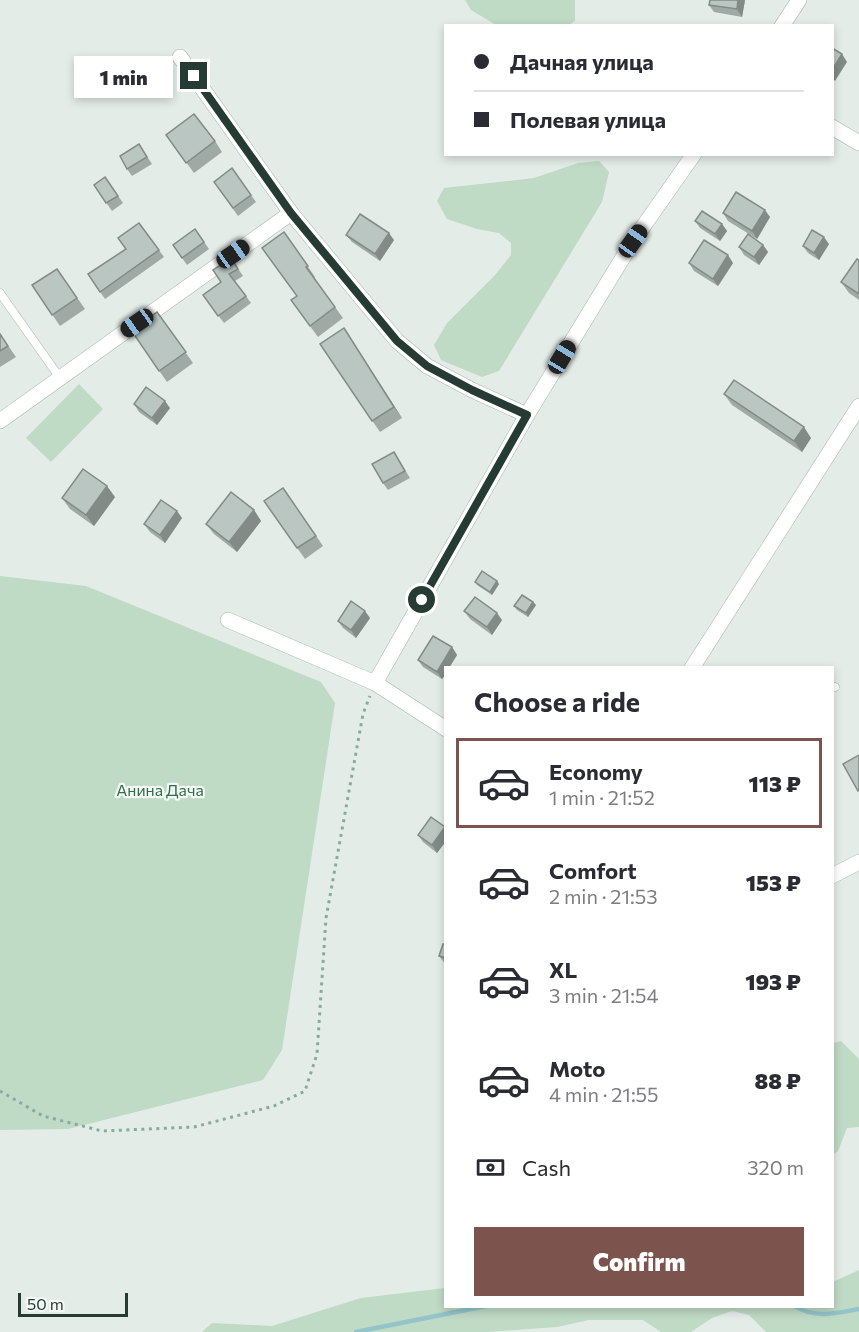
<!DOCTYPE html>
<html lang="en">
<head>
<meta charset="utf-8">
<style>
  :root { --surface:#fff; --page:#f7f7f7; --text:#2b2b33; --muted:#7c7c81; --line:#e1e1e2; --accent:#7d534d }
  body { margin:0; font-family:Commissioner,sans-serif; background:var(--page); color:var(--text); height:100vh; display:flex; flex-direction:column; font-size:22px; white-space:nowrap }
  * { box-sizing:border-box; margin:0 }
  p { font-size:20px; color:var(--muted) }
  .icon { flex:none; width:33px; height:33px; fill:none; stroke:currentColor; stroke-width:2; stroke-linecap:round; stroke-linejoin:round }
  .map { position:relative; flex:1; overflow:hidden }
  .panel { position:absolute; left:444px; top:666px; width:390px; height:642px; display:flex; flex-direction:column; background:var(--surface); border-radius:0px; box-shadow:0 3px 9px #0003 }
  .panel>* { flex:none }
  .guide { position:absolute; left:444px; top:24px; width:390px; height:132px; border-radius:0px; box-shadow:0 3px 9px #0003; display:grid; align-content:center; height:132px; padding:0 30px; background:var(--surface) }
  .scale { position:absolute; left:18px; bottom:15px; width:110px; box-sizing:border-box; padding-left:6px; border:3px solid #253b34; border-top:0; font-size:16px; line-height:21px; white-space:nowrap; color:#253b34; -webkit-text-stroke:4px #f4f8f6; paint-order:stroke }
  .end { position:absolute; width:27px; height:27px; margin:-14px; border:8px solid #253b34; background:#fff; box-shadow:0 0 0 3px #fff }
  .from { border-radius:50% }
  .bubble { position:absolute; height:42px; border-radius:0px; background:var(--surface); box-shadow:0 3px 9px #0003; font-size:20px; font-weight:800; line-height:42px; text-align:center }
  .car { position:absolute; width:18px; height:36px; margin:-18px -9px; border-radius:8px; box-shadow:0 0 4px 2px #0007; background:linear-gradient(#222 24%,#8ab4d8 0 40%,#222 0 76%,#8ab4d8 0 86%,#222 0) }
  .guide b { display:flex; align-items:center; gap:21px; height:57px; font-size:22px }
  .guide b+b { border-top:2px solid var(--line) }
  .guide i { width:15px; height:15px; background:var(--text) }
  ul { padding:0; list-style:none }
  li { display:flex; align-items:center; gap:18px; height:90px; margin:0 12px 9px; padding:0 18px; border:3px solid transparent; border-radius:0px }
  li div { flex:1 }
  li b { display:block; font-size:22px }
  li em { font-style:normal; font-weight:800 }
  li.active { border-color:var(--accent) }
  li>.icon { width:54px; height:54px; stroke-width:1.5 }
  h2 { padding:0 30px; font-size:27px; line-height:72px }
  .pay { display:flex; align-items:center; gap:15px; height:66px; padding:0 30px; font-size:22px }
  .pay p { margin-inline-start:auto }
  .cta { display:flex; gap:12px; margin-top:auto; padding:12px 30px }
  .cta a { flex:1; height:69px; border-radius:0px; background:var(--accent); color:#fff; font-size:24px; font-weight:800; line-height:69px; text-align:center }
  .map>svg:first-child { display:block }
</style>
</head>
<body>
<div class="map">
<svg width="859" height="1332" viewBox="0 0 859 1332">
  <rect width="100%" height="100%" fill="#e4ece8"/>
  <g fill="#bfdac5">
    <polygon points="465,0 575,0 575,21 569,25 496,25 471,10"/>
    <polygon points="599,161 609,172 602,202 499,371 482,377 441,360 434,345 447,323 495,275 511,255 511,243 499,233 477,229 447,219 437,201 444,188 534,178 578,163"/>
    <polygon points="79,384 103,409 51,462 26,438"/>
    <polygon points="0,576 86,586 321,682 335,703 282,1050 263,1080 68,1129 0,1130"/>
    <polygon points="841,1041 859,1059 859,1127 847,1128 838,1151 833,1155 833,1043"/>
    <polygon points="859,1270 859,1332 766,1332 749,1315 732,1311 712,1318 691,1332 661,1332 643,1320 589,1320 557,1327 487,1332 202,1332 212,1323 272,1326 361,1298 445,1288 446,1306 832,1306 833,1282"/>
  </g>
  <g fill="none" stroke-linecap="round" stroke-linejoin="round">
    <g stroke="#93c4ca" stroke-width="4.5">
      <path d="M 795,1306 C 814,1319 838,1313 859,1309"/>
      <polyline points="356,1332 486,1306"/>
    </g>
    <defs>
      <g id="lane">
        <polyline points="0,293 60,378"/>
        <polyline points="832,688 835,687"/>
      </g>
      <g id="street">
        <polyline points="782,26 799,0"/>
        <polyline points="180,57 291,213 397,341 427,366 472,390 527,415"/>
        <polyline points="832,127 859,143"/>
        <polyline points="0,421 291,213"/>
        <polyline points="228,620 375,683 446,729"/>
        <polyline points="692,668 859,406"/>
        <polyline points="375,683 527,415 633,241 694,154"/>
        <polyline points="832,876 859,862"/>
      </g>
    </defs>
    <use href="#lane" stroke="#a7b3ae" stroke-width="9"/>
    <use href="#street" stroke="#a7b3ae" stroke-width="16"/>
    <polyline stroke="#88ab9f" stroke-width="3" stroke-dasharray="3 4.5" stroke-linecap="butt" points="0,1091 43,1116 102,1131 194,1127 274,1106 305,1091 317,1054 326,918 363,714 370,696"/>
    <use href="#lane" stroke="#fff" stroke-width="8"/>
    <use href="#street" stroke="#fff" stroke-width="15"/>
  </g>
  <g fill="#9faaa6">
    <polygon points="710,0 745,0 742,17 714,12 709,5"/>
    <polygon points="166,135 215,141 222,152 194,173"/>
    <polygon points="139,144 152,164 132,176 127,169"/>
    <polygon points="232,168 256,202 238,216 214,182"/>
    <polygon points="105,177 123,203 112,211 94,185"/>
    <polygon points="723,213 770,217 757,239 728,221"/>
    <polygon points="695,221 722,224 727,231 720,241 700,228"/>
    <polygon points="139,223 164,257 105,299 88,274 126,249"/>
    <polygon points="195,229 209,249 187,265 173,245"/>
    <polygon points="284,232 315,277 314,278 343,318 318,337 291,300 297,296"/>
    <polygon points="346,235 394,240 380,261 352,242"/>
    <polygon points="829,244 819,260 808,253 803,246"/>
    <polygon points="763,245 768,252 759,265 744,255 739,247"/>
    <polygon points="231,258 243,276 235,281 251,303 224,323 203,295 221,282"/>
    <polygon points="859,260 859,300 849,293 841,282"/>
    <polygon points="689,263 733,263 718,286 694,271"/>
    <polygon points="57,269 85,309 60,326 32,285"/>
    <polygon points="157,312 193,363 167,382 131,330"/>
    <polygon points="344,328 402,418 380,432 320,344"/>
    <polygon points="0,334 16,357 0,367"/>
    <polygon points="724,394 811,438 802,452 732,405"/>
    <polygon points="134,404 170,408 157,425 139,412"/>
    <polygon points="394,452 410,478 388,490 383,483"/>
    <polygon points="283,488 323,546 305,559 264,501"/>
    <polygon points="115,497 94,526 70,509 62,498"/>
    <polygon points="254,510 261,521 237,552 214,534 206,524"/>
    <polygon points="182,518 165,543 150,532 144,524"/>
    <polygon points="475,582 499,584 492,595 477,585"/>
    <polygon points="533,602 536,605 528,617 517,610 514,606"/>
    <polygon points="464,611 502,620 492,635 470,619"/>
    <polygon points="370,618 356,638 343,628 338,621"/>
    <polygon points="452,647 457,655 442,679 423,667 418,660"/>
    <polygon points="446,827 446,841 437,853 423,842 418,835"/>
    <polygon points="446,945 446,965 439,956"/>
  </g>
  <g fill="#828b87">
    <polygon points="738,0 745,0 742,17 737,9"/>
    <polygon points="842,54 847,62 835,81 832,78 832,70"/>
    <polygon points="765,210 770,217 757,239 752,231"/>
    <polygon points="722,224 727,231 720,241 715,234"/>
    <polygon points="389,233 394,240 380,261 375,254"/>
    <polygon points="824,237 829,244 819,260 814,253"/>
    <polygon points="763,245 768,252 759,265 754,257"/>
    <polygon points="728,255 733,263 718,286 713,279"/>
    <polygon points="344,328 351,339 402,418 394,407"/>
    <polygon points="165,401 170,408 157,425 152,418"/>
    <polygon points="804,427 811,438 802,452 794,441"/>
    <polygon points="107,486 115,497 94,526 86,515"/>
    <polygon points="254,510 261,521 237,552 229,542"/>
    <polygon points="177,511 182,518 165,543 160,535"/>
    <polygon points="497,581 499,584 492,595 490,592"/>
    <polygon points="533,602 536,605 528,617 526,613"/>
    <polygon points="365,611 370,618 356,638 351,630"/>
    <polygon points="497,613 502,620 492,635 487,627"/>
    <polygon points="452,647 457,655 449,668 446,668 446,674 442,679 437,672"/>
    <polygon points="445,827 446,841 437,853 432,845"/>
  </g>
  <g fill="#b9c6c1" stroke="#828b87" stroke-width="1.5">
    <polygon points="710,0 738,0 737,9 709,5"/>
    <polygon points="832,48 842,54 832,70"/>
    <polygon points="194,114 215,141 186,163 166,135"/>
    <polygon points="139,144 147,157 127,169 120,156"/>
    <polygon points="232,168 251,195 233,208 214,182"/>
    <polygon points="105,177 118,196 106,203 94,185"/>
    <polygon points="736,192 765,210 752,231 723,213"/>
    <polygon points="702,211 722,224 715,234 695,221"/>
    <polygon points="360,214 389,233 375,254 346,235"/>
    <polygon points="139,223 159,250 100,292 88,274 126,249 118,238"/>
    <polygon points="195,229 204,242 182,258 173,245"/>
    <polygon points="812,230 824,237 814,253 803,246"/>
    <polygon points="284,232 308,266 306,267 335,307 310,326 291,300 297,296 262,248"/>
    <polygon points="748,234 763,245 754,257 739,247"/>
    <polygon points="704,240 728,255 713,279 689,263"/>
    <polygon points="231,258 238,269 229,274 246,296 218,316 203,295 221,282 213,270"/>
    <polygon points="857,259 859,260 859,294 841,282"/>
    <polygon points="57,269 77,298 52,315 32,285"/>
    <polygon points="157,312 186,352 159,371 131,330"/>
    <polygon points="344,328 394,407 372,421 320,344"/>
    <polygon points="0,334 8,346 0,351"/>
    <polygon points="734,380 804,427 794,441 724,394"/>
    <polygon points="146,387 165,401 152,418 134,404"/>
    <polygon points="394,452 405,471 383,483 372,464"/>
    <polygon points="83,469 107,486 86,515 62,498"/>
    <polygon points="283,488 316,536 297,548 264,501"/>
    <polygon points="231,492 254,510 229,542 206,524"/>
    <polygon points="161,500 177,511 160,535 144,524"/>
    <polygon points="482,571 497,581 490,592 475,582"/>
    <polygon points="522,595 533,602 526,613 514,606"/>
    <polygon points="475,597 497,613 487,627 464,611"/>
    <polygon points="351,601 365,611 351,630 338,621"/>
    <polygon points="433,636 452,647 437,672 418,660"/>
    <polygon points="859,755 859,790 858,791 843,764"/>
    <polygon points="431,817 445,827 432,845 418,835"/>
    <polygon points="443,944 446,945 446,958 439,956"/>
  </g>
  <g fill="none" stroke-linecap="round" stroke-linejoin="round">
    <polyline stroke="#253b34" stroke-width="8" points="194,76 291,213 397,341 427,366 472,390 527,415 422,600"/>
  </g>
  <g text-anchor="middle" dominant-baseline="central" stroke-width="4.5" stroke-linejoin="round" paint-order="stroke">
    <g font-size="16" fill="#346d48" stroke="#f4f8f6">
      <text x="160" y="789">Анина Дача</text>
    </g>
  </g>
</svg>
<div class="scale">50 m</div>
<i class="end from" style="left:422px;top:600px"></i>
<i class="end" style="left:194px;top:76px"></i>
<div class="bubble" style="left:74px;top:56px;width:99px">1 min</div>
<i class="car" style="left:633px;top:241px;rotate:35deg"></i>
<i class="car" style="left:233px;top:254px;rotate:55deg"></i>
<i class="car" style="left:137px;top:323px;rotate:235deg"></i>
<i class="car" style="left:562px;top:357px;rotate:31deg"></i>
<div class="guide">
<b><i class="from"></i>Дачная улица</b>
<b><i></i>Полевая улица</b>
</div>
<section class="panel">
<h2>Choose a ride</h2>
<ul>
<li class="active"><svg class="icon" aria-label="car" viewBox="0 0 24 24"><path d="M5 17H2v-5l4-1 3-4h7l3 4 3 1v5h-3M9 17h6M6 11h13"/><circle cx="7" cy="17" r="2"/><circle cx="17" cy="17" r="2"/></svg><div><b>Economy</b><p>1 min · 21:52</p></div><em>113 ₽</em></li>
<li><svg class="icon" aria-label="car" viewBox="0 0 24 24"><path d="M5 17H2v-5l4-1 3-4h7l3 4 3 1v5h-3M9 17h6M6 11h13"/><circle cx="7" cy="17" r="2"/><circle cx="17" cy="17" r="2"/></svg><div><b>Comfort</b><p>2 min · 21:53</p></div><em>153 ₽</em></li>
<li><svg class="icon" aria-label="car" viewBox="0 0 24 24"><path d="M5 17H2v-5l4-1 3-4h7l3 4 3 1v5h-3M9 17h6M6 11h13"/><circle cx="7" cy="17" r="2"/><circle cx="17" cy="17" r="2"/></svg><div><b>XL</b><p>3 min · 21:54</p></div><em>193 ₽</em></li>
<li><svg class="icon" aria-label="car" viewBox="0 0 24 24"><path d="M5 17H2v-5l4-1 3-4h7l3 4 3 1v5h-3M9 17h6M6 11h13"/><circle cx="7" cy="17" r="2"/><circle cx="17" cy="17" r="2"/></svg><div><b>Moto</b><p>4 min · 21:55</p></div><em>88 ₽</em></li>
</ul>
<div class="pay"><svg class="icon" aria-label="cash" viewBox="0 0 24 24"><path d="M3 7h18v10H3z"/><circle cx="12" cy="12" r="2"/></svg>Cash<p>320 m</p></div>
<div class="cta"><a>Confirm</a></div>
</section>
</div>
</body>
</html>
